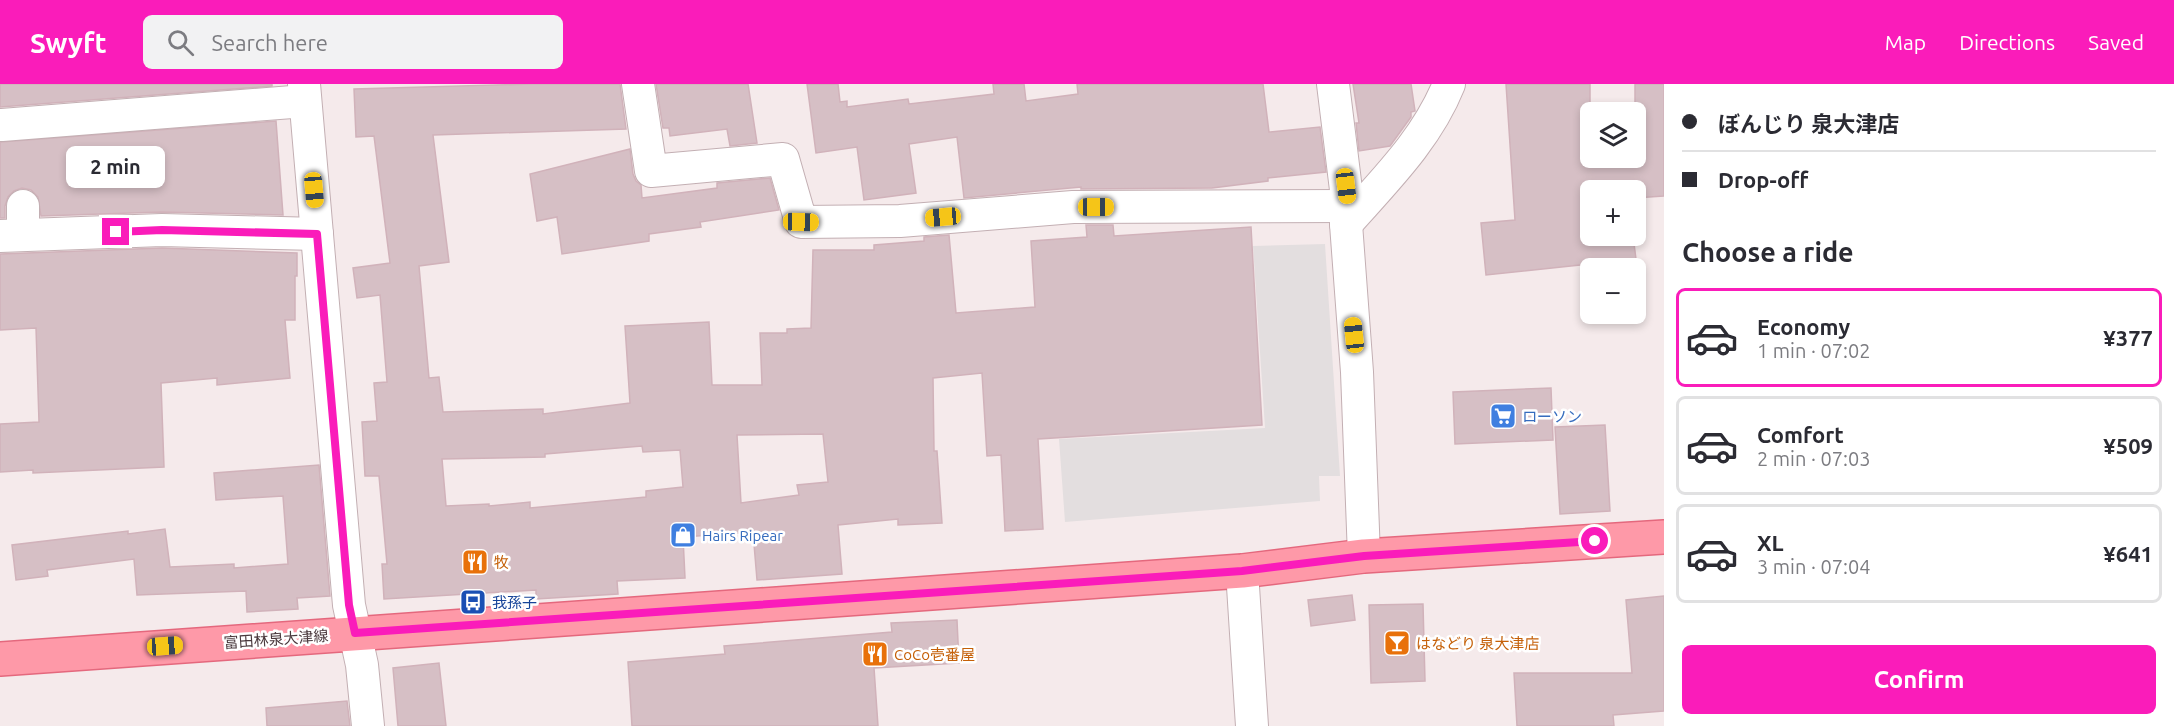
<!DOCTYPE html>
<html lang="en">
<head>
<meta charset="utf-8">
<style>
  :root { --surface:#fff; --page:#f2f2f3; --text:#2b2b33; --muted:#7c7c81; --line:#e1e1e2; --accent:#fa1cba }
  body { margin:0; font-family:Ubuntu,"Noto Sans JP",sans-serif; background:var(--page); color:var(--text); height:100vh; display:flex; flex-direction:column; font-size:22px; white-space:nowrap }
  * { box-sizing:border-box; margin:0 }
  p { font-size:20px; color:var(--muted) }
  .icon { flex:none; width:33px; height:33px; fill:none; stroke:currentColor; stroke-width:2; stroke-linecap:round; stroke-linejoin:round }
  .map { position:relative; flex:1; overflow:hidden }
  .sheet { display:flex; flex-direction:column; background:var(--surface); width:510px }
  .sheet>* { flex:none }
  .banner { display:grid; align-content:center; height:132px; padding:0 18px; background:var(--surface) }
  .tools { position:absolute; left:1580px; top:18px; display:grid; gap:12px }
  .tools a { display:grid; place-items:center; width:66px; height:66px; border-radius:9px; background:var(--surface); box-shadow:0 3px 9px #0003; font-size:30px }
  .end { position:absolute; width:27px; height:27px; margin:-14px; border:8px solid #fa1cba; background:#fff; box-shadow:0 0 0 3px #fff }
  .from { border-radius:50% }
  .bubble { position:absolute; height:42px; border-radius:9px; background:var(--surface); box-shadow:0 3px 9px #0003; font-size:20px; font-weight:600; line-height:42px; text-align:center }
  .car { position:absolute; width:18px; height:36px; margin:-18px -9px; border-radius:8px; box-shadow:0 0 4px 2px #0007; background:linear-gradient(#f5c518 24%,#345 0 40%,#f5c518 0 76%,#345 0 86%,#f5c518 0) }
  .banner b { display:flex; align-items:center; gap:21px; height:57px; font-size:22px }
  .banner b+b { border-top:2px solid var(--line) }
  .banner i { width:15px; height:15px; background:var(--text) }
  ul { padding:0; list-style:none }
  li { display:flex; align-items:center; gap:18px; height:99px; margin:0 12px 9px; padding:0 6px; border:3px solid var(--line); border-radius:9px }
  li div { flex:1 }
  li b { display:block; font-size:22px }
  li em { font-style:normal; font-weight:600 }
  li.on { border-color:var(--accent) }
  li>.icon { width:54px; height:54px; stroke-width:1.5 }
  h2 { padding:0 18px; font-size:27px; line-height:72px }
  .button { display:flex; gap:12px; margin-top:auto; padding:12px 18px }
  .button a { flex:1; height:69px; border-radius:9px; background:var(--accent); color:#fff; font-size:24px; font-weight:600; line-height:69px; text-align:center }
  header { display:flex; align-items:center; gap:36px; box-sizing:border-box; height:84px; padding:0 30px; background:var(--accent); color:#fff }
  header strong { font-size:28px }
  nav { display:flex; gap:33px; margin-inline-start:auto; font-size:21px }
  .search { width:420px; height:54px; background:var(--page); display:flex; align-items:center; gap:15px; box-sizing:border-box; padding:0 21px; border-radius:9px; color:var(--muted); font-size:22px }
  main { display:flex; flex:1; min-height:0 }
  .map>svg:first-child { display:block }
</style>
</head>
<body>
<header>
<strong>Swyft</strong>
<div class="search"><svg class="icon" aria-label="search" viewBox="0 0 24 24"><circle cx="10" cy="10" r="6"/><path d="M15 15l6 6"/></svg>Search here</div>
<nav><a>Map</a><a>Directions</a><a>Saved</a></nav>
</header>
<main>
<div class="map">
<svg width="1664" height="642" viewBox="0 0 1664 642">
  <rect width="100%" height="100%" fill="#f5eaeb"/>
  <polygon fill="#e3dedf" points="1325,160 1340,392 1319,392 1320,417 1065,438 1059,355 1265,344 1253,162"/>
  <g fill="#d6bfc5" stroke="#d1b2ba" stroke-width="1.5" fill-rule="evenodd">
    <polygon points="0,0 272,0 272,2 0,23"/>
    <path d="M 532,0 L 620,0 L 626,45 L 433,51 L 449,178 L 419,182 L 429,294 L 439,293 L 443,328 L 543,325 L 543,330 L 630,319 L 625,242 L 709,238 L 712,301 L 762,301 L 760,249 L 787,249 L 787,245 L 811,244 L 813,166 L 874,166 L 874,161 L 924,157 L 924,153 L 949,151 L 956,229 L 1035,223 L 1031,157 L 1087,153 L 1086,141 L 1113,141 L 1114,152 L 1251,143 L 1262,341 L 1038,355 L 1043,445 L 1005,447 L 1001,371 L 987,372 L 982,289 L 933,294 L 934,367 L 937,367 L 942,439 L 898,441 L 898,435 L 838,441 L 842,490 L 757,496 L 753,448 L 683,453 L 685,494 L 617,497 L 618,510 L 536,515 L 536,506 L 384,515 L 382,480 L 387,480 L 379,392 L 365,392 L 362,338 L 377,337 L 374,299 L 387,298 L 380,211 L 357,214 L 353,184 L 390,179 L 374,52 L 356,53 L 354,5 ZM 823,350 L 828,398 L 797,401 L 799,411 L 741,419 L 737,351 ZM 642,362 L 643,368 L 680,366 L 683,403 L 646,407 L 646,413 L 530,424 L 530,418 L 489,422 L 489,420 L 446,422 L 442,375 L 545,373 L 545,370 Z"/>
    <polygon points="656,0 748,0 757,59 730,62 727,45 670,52 669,44 663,44"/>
    <polygon points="807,0 838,0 840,18 847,17 847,23 908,15 909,20 994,10 993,0 1024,0 1026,17 1078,10 1077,0 1263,0 1269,48 1320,43 1326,88 1268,94 1268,97 1212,104 1081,105 1081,103 964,114 957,53 909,60 916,109 864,116 857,63 816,69"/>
    <polygon points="1353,0 1411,0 1415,27 1411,28 1411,33 1390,62 1359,67 1356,39 1359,39"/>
    <polygon points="1506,0 1590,0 1590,74 1635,74 1635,0 1664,0 1664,112 1635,114 1635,106 1590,106 1590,152 1633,152 1636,175 1486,191 1481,139 1515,136"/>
    <polygon points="276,37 283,131 161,128 41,132 38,113 31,106 22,104 14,107 8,113 5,122 5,134 0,134 0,58"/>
    <polygon points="630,65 633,90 636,97 641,101 642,114 717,104 717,99 770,94 779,126 700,138 701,143 649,150 649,157 562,170 557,133 537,137 530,90"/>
    <polygon points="162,164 297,169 297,192 295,192 295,236 285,236 290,294 217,301 217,294 161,299 164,383 33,389 33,386 0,388 0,340 39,338 36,244 0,246 0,170"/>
    <polygon points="1551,304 1553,356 1455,360 1453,308"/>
    <polygon points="1605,341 1610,427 1560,430 1555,343"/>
    <polygon points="319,381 330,512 297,514 298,525 247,528 246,507 137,511 134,475 47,486 48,492 16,496 12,461 128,447 128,450 165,445 170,483 234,480 234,484 288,480 283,412 216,416 214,389"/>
    <polygon points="1352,511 1355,536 1311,542 1308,516"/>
    <polygon points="1664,512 1664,627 1613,631 1614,642 1517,642 1514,589 1632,589 1626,516"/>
    <polygon points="1423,520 1425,597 1371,599 1369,521"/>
    <polygon points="957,536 959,579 874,584 878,642 632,642 628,578 725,570 724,562 892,548 891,539"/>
    <polygon points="439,579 446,642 398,642 393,584"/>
    <polygon points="347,617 350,642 267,642 266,624"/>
  </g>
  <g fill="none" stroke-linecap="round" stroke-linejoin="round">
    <defs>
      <g id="minor">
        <polyline points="304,0 349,521 362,581 368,642"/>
        <polyline points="638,0 651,87 783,75 801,138 900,137 1073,123 1348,122"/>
        <polyline points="1333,0 1348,122 1346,140 1357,288 1364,472"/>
        <polyline points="2,41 305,17"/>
        <polyline points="23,122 23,151"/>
        <path d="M 1346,140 C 1385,96 1427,55 1449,0"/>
        <polyline points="0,152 162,146 317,150"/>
        <polyline points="1242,487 1252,642"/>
      </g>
      <polyline id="major" points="0,575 1242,487 1364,472 1664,453"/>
    </defs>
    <use href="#minor" stroke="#c3afb3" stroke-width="34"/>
    <use href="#major" stroke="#e4687d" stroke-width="36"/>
    <use href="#minor" stroke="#fff" stroke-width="32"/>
    <use href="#major" stroke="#fe99a8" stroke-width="33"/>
  </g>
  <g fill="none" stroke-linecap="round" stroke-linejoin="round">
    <polyline stroke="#fa1cba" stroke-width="8" points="116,148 162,146 317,150 349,521 355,549 1242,487 1364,472 1595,457"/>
  </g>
  <defs>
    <symbol id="supermarket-square" viewBox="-11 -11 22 22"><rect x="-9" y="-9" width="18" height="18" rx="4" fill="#3f7fe0" stroke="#fff"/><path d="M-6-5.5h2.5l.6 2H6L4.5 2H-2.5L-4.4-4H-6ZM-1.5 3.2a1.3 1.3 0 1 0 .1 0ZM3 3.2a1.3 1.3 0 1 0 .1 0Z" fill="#fff"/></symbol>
    <symbol id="shop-square" viewBox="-11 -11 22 22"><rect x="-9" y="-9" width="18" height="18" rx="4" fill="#3f7fe0" stroke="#fff"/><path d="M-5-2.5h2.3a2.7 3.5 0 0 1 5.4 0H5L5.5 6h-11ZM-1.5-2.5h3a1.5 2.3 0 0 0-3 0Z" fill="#fff"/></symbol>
    <symbol id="restaurant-square" viewBox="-11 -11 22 22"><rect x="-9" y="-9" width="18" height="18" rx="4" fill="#e8710a" stroke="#fff"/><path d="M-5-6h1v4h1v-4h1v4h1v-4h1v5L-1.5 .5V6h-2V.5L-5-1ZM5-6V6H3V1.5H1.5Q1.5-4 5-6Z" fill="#fff"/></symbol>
    <symbol id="bus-square" viewBox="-11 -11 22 22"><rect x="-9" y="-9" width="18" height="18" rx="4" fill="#1a4fb4" stroke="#fff"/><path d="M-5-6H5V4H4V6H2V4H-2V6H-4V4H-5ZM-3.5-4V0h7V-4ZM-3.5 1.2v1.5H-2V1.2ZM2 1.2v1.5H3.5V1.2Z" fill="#fff"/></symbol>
    <symbol id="bar-square" viewBox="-11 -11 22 22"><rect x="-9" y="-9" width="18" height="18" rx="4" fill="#e8710a" stroke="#fff"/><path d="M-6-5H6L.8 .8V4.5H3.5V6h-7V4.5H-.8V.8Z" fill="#fff"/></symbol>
  </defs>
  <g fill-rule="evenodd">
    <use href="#supermarket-square" x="1488" y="317" width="30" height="30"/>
    <use href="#shop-square" x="668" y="436" width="30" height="30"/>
    <use href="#restaurant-square" x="460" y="463" width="30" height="30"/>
    <use href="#bus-square" x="458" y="503" width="30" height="30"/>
    <use href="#bar-square" x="1382" y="544" width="30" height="30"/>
    <use href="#restaurant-square" x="860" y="555" width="30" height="30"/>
  </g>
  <g text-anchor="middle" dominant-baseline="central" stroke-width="5" stroke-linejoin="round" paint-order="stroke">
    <g font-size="15" fill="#366cbe" stroke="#fff" text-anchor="start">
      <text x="1522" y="332">ローソン</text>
      <text x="702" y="451">Hairs Ripear</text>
    </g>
    <g font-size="15" fill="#c56008" stroke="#fff" text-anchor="start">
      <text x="494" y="478">牧</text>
      <text x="1416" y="559">はなどり 泉大津店</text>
      <text x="894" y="570">CoCo壱番屋</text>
    </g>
    <g font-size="15" fill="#164399" stroke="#fff" text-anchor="start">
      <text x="492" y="518">我孫子</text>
    </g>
    <g font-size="15" fill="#49383c" stroke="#fff">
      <text transform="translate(276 555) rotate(-4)">富田林泉大津線</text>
    </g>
  </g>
</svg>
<div class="tools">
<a><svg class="icon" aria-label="layers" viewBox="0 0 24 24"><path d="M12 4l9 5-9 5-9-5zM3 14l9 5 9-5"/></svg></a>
<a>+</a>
<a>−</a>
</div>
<i class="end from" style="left:1595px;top:457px"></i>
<i class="end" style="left:116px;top:148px"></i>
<div class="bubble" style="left:66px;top:62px;width:99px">2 min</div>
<i class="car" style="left:1346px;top:102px;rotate:173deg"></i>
<i class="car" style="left:314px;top:106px;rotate:175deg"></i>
<i class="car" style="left:1096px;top:123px;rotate:90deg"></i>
<i class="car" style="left:943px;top:133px;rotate:265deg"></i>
<i class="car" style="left:801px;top:138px;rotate:91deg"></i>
<i class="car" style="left:1354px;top:251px;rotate:354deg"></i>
<i class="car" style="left:165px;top:562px;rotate:86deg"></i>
</div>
<section class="sheet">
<div class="banner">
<b><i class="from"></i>ぼんじり 泉大津店</b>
<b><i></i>Drop-off</b>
</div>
<h2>Choose a ride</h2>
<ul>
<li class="on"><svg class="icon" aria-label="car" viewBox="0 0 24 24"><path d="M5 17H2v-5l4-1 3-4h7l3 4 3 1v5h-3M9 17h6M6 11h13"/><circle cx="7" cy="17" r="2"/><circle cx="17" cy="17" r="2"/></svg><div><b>Economy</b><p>1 min · 07:02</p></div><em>¥377</em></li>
<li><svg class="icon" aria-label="car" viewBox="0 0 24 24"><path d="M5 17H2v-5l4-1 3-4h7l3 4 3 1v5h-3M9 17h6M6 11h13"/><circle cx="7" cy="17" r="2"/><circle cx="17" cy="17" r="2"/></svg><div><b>Comfort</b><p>2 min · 07:03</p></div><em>¥509</em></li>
<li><svg class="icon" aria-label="car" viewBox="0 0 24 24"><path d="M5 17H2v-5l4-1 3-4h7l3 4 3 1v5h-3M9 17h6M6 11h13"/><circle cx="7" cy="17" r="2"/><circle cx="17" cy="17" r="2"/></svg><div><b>XL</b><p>3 min · 07:04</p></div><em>¥641</em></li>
</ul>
<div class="button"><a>Confirm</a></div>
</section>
</main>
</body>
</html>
